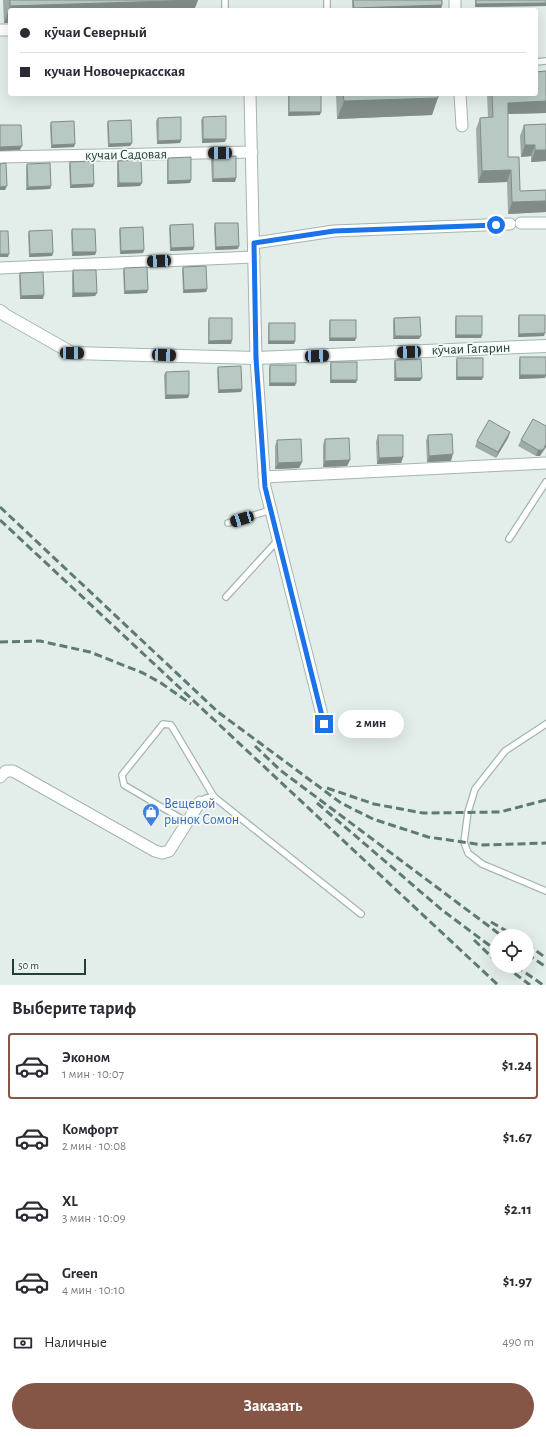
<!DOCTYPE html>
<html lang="ru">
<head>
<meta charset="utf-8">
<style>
  :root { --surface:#fff; --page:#f7f7f7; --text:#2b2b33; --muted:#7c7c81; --line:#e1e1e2; --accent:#855545 }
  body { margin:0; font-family:"Alegreya Sans",sans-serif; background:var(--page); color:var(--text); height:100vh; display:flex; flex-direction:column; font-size:15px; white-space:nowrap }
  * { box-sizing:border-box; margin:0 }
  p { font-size:13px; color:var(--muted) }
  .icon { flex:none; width:22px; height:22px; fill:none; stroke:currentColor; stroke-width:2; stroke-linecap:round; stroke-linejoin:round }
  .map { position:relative; height:985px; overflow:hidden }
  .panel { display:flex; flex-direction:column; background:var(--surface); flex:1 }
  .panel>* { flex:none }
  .guide { position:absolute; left:8px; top:8px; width:530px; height:88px; border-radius:4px; box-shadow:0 4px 16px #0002; display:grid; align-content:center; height:88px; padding:0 12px; background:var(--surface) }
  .buttons { position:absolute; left:490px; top:929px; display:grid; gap:8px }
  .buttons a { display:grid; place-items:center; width:44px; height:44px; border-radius:50%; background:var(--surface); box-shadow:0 4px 16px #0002; font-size:20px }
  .scale { position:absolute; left:12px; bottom:10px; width:74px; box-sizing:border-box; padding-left:4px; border:2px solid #223f39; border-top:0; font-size:11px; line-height:14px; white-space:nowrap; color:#223f39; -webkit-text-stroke:3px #f4f9f7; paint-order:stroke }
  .end { position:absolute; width:18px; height:18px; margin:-9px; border:5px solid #1a73e8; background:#fff; box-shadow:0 0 0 2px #fff }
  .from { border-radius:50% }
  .bubble { position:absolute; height:28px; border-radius:14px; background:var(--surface); box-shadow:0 4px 16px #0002; font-size:13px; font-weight:700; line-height:28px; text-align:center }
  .car { position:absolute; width:12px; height:24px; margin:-12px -6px; border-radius:5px; box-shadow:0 0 3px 1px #0007; background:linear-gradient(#222 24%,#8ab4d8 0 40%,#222 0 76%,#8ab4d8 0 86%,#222 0) }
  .guide b { display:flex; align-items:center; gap:14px; height:38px; font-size:15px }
  .guide b+b { border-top:1px solid var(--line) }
  .guide i { width:10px; height:10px; background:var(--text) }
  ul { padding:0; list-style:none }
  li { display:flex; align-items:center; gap:12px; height:66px; margin:0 8px 6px; padding:0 4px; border:2px solid transparent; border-radius:4px }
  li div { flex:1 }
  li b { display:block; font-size:15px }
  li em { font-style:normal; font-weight:700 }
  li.current { border-color:var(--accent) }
  li>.icon { width:36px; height:36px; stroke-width:1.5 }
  h2 { padding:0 12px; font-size:18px; line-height:48px }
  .pay { display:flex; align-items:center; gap:10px; height:44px; padding:0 12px; font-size:15px }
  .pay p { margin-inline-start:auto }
  .primary-button { display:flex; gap:8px; margin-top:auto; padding:8px 12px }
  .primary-button a { flex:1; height:46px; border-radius:24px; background:var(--accent); color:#fff; font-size:16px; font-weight:700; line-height:46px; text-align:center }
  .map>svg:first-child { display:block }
</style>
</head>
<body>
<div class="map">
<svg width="546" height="985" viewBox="0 0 546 985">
  <rect width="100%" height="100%" fill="#e3ede9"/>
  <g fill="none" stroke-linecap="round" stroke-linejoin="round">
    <defs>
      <g id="service">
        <polyline points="225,0 225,10"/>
        <polyline points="327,0 327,10"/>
        <polyline points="536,62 546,61"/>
        <polyline points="228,523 271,510"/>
        <polyline points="509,539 546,482"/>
        <polyline points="226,597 278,540"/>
        <polyline points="546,724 505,751 475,789 468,812 464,842 468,853 482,864 546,891"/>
        <polyline points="200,802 206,798 214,797 361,914"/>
        <polyline points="187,822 124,785 122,775 163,724 171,725 214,797"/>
      </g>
      <g id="minor">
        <polyline points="455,0 455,10"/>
        <polyline points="0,30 10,30"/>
        <polyline points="250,94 256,358 265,487 324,723"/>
        <polyline points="460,94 462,126"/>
        <polyline points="0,157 252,152"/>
        <polyline points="521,223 546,223"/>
        <polyline points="254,243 334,231 510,224"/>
        <polyline points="0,268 254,257"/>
        <polyline points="264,477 546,463"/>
        <polyline points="0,777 6,771 13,771 155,851 162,853 169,851 200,802"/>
      </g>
      <polyline id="secondary" points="0,311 5,315 72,353 256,358 546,346"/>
    </defs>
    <use href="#service" stroke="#a5b5b1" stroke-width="8"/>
    <use href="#minor" stroke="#a5b5b1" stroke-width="13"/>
    <use href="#secondary" stroke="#a1b9b2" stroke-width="14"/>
    <use href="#service" stroke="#fff" stroke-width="5.5"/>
    <use href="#minor" stroke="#fff" stroke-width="11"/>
    <use href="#secondary" stroke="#fff" stroke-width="12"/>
    <g stroke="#5d7a74" stroke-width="3" stroke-dasharray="8 4" stroke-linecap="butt">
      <polyline points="0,507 218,712 341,803 373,819 428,837 483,845 546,843"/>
      <polyline points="0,520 498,985"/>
      <polyline points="0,642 40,641 90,652 143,673 161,683 191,704"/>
      <polyline points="255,746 280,770 502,936"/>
      <polyline points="327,788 374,804 423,813 500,812 546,800"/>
      <polyline points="317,803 442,910 497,951"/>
      <polyline points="491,922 515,936"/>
      <polyline points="474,940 497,962"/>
      <polyline points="527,944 546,958"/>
      <polyline points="527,954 546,967"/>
      <polyline points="505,966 530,985"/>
      <polyline points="516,966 543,985"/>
    </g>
  </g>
  <g fill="#9eaca7">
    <polygon points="3,0 198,0 194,10 10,10 10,23 4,23"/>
    <polygon points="352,0 442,0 441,9 385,10 352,10"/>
    <polygon points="475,0 546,0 546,6 475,7"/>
    <polygon points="546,71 546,113 508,114 508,157 520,191 546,190 546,212 508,214 507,182 478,183 476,129 480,118 488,117 487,94 536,94"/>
    <polygon points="288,94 321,94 320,115 288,116"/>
    <polygon points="336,94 438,94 432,115 337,119"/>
    <polygon points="203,117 225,142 202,143 201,120"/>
    <polygon points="158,118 181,140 180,143 157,144 156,121"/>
    <polygon points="108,121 132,143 130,146 108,147 107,124"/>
    <polygon points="51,122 74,147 51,148 50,125"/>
    <polygon points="546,124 546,161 531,162 531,156 521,157 520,136 524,125"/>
    <polygon points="213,157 236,178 235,182 212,182 211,160"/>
    <polygon points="168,158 191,180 190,183 167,184 167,161"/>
    <polygon points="118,161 142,183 140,186 117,187 117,164"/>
    <polygon points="70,162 93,187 70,188 69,165"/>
    <polygon points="27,164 51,186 50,189 26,190 26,167"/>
    <polygon points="215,223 238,249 215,250 214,227"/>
    <polygon points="170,225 194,247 193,250 170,251 169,228"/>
    <polygon points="120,228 144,250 143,253 120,254 119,231"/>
    <polygon points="72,229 96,252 95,255 72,256 71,233"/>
    <polygon points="29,231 53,253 52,256 29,257 28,234"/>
    <polygon points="183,267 207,289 206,292 183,293 182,270"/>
    <polygon points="124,268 147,293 124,294 123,271"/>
    <polygon points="73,270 97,293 95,296 72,297 72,274"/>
    <polygon points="20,273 43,299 20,299 19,276"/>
    <polygon points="519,315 544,336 518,337 518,318"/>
    <polygon points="456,316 481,338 455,338 455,320"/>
    <polygon points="209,318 232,340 231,344 208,344 208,322"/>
    <polygon points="394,318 421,336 419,339 393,339 393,321"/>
    <polygon points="330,320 355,341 329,341 329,323"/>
    <polygon points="269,323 295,341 294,344 268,344 268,326"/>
    <polygon points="520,357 545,378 519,379 519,360"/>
    <polygon points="457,358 482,380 456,380 456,362"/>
    <polygon points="395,360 422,378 420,381 394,381 394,363"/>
    <polygon points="331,362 356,383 330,383 330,365"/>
    <polygon points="270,365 295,386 269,386 269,368"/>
    <polygon points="218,367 242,389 241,392 218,393 217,370"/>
    <polygon points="166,372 189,395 188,398 165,399 164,375"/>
    <polygon points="533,419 540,456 536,456 518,446 521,440"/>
    <polygon points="510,432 508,438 496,458 475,447 477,441"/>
    <polygon points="378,435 403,457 401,463 377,464 376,442"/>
    <polygon points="428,435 451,461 427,462 426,441"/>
    <polygon points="325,439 350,460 347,466 323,467 323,445"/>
    <polygon points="277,440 302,462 299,468 275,469 275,446"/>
  </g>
  <g fill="#818c88">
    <polygon points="198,0 194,10 10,10 10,23 4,23 10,6"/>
    <polygon points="546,3 546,6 475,7 476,4"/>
    <polygon points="442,5 441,9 385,10 353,10 354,8"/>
    <polygon points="438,98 432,115 337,119 344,101"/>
    <polygon points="546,101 546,113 504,114 508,103"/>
    <polygon points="289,112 321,112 320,115 288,116"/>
    <polygon points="203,139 226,139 225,142 202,143"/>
    <polygon points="181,140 180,143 157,144 158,141"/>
    <polygon points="132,143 130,146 108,147 109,144"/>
    <polygon points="75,144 74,147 51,148 52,145"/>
    <polygon points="525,145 535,145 531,156 521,157"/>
    <polygon points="22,146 20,150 0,151 0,147"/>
    <polygon points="535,150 546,150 546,161 531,162"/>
    <polygon points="511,170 507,182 478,183 482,171"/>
    <polygon points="236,178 235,182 212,182 213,179"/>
    <polygon points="191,180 190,183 167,184 168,181"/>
    <polygon points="119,183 142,183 140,186 117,187"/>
    <polygon points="94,184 93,187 70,188 71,185"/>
    <polygon points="7,186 5,190 0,190 0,187"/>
    <polygon points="51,186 50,189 26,190 28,187"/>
    <polygon points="546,201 546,212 508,214 512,202"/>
    <polygon points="239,246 238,249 215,250 216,247"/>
    <polygon points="194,247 193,250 170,251 171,248"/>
    <polygon points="144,250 143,253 120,254 121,251"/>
    <polygon points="73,252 96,252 95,255 72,256"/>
    <polygon points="53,253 52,256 29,257 30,254"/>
    <polygon points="0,254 9,254 8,257 0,257"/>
    <polygon points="207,289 206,292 183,293 184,290"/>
    <polygon points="148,290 147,293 124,294 125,291"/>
    <polygon points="74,293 97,293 95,296 72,297"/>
    <polygon points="44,295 43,299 20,299 21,296"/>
    <polygon points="545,333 544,336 518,337 519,334"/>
    <polygon points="456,335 482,335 481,338 455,338"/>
    <polygon points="395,336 421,336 419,339 393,339"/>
    <polygon points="330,338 356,338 355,341 329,341"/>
    <polygon points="232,340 231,344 208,344 209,341"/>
    <polygon points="269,341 295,341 294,344 268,344"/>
    <polygon points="520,375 546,375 545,378 519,379"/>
    <polygon points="457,377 483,377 482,380 456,380"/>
    <polygon points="396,378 422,378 420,381 394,381"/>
    <polygon points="331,380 357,380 356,383 330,383"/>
    <polygon points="270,383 296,383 295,386 269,386"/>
    <polygon points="242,389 241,392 218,393 219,390"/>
    <polygon points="166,395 189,395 188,398 165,399"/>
    <polygon points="510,432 508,438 496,458 498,452"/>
    <polygon points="546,444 546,447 540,456 536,456 538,450"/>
    <polygon points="453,454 451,461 427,462 429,456"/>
    <polygon points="403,457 401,463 377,464 379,458"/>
    <polygon points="350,460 347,466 323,467 325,461"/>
    <polygon points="302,462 299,468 275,469 278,463"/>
  </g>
  <g fill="#b8c8c2" stroke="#818c88">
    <polygon points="10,0 198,0 10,6"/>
    <polygon points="353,0 442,0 442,5 354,8"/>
    <polygon points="476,0 546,0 546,3 476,4"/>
    <polygon points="546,71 546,101 508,103 508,157 519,157 520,191 546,190 546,201 512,202 511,170 482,171 480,118 493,117 492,94 536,94 536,72"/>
    <rect x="289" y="94" width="32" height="18"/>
    <polygon points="343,94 438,94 438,98 344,101"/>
    <polygon points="226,116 226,139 203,139 203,117"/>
    <polygon points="181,117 181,140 158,141 158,118"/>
    <polygon points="131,120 132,143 109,144 108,121"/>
    <polygon points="74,121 75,144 52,145 51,122"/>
    <polygon points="546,124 546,150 535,150 535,145 525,145 524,125"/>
    <polygon points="0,125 21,125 22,146 0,147"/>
    <polygon points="236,156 236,178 213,179 213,157"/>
    <polygon points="191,157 191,180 168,181 168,158"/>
    <polygon points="141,160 142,183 119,183 118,161"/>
    <polygon points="93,161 94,184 71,185 70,162"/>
    <polygon points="6,163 7,186 0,187 0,164"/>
    <polygon points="50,163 51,186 28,187 27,164"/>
    <polygon points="215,223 238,223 239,246 216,247"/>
    <polygon points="193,224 194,247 171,248 170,225"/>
    <polygon points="143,227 144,250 121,251 120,228"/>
    <polygon points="72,229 95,229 96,252 73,252"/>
    <polygon points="52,230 53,253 30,254 29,231"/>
    <polygon points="0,231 8,231 9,254 0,254"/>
    <polygon points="206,266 207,289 184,290 183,267"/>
    <polygon points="147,267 148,290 125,291 124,268"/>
    <polygon points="73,270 96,270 97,293 74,293"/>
    <polygon points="43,272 44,295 21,296 20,273"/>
    <polygon points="519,315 545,315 545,333 519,334"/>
    <rect x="456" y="316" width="26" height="19"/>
    <polygon points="420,317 421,336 395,336 394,318"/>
    <polygon points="209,318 232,318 232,340 209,341"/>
    <rect x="330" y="320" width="26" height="18"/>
    <rect x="269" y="323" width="26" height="18"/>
    <rect x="520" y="357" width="26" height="18"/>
    <rect x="457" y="358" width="26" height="19"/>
    <polygon points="421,359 422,378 396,378 395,360"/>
    <rect x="331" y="362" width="26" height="18"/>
    <rect x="270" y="365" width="26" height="18"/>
    <polygon points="241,366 242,389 219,390 218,367"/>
    <polygon points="189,371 189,395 166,395 166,372"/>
    <polygon points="533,419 546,426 546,444 543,450 538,450 521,440"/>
    <polygon points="489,420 510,432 498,452 477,441"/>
    <polygon points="452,434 453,454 429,456 428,435"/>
    <polygon points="378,435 403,435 403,457 379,458"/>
    <polygon points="349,438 350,460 325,461 325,439"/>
    <polygon points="301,439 302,462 278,463 277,440"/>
  </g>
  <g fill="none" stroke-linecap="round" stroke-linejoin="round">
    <polyline stroke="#1a73e8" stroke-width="5" points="324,724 265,487 256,358 254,243 334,231 496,225"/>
  </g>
  <defs>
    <symbol id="shop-pin" viewBox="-11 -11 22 30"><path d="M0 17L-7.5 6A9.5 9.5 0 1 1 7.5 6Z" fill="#3f7fe0" stroke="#f4f9f7"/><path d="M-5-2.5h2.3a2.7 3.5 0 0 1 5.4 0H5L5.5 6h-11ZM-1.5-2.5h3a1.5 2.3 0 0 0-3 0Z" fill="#fff"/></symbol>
  </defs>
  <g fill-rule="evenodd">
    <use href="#shop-pin" x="141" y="802" width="20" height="27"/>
  </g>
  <g text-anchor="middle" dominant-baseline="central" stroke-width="3.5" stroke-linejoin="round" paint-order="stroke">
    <g font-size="14" fill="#223f39" stroke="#f4f9f7">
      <text transform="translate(126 155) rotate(-1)">кучаи Садовая</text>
      <text transform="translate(471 349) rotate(-2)">кӯчаи Гагарин</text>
    </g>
    <g font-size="14" fill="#366cbe" stroke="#f4f9f7" text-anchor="start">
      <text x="164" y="804">Вещевой<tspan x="164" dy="16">рынок Сомон</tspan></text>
    </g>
  </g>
</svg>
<div class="buttons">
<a><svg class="icon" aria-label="locate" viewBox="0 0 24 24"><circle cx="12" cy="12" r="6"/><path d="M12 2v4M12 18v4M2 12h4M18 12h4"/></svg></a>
</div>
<div class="scale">50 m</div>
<i class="end from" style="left:496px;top:225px"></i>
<i class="end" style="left:324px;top:724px"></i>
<div class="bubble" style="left:338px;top:710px;width:66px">2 мин</div>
<i class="car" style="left:220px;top:153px;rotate:269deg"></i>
<i class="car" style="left:159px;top:261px;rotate:267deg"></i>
<i class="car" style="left:409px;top:352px;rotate:268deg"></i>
<i class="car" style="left:72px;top:353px;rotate:91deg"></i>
<i class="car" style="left:164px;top:355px;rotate:92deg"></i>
<i class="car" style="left:317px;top:356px;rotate:88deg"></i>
<i class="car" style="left:242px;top:519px;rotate:253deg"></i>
<div class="guide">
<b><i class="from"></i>кӯчаи Северный</b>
<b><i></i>кучаи Новочеркасская</b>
</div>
</div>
<section class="panel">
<h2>Выберите тариф</h2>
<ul>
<li class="current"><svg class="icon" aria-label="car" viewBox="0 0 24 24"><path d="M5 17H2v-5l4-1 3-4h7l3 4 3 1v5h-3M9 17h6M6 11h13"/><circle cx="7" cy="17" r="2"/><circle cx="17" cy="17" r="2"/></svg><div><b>Эконом</b><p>1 мин · 10:07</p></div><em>$1.24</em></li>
<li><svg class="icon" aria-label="car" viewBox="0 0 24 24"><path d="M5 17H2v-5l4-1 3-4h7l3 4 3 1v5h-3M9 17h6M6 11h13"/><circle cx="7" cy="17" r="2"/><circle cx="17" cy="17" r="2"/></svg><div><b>Комфорт</b><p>2 мин · 10:08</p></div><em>$1.67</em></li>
<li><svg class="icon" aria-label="car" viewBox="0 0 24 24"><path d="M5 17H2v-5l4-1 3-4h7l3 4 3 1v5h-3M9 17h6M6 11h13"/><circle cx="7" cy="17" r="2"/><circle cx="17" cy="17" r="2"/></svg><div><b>XL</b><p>3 мин · 10:09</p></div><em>$2.11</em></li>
<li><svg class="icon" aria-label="car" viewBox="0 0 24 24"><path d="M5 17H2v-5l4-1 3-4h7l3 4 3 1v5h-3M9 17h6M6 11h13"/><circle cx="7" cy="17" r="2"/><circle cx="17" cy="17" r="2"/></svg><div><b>Green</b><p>4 мин · 10:10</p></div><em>$1.97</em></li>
</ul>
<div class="pay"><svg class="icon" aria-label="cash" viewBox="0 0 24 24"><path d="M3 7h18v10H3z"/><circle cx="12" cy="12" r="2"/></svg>Наличные<p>490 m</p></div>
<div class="primary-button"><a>Заказать</a></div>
</section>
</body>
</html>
